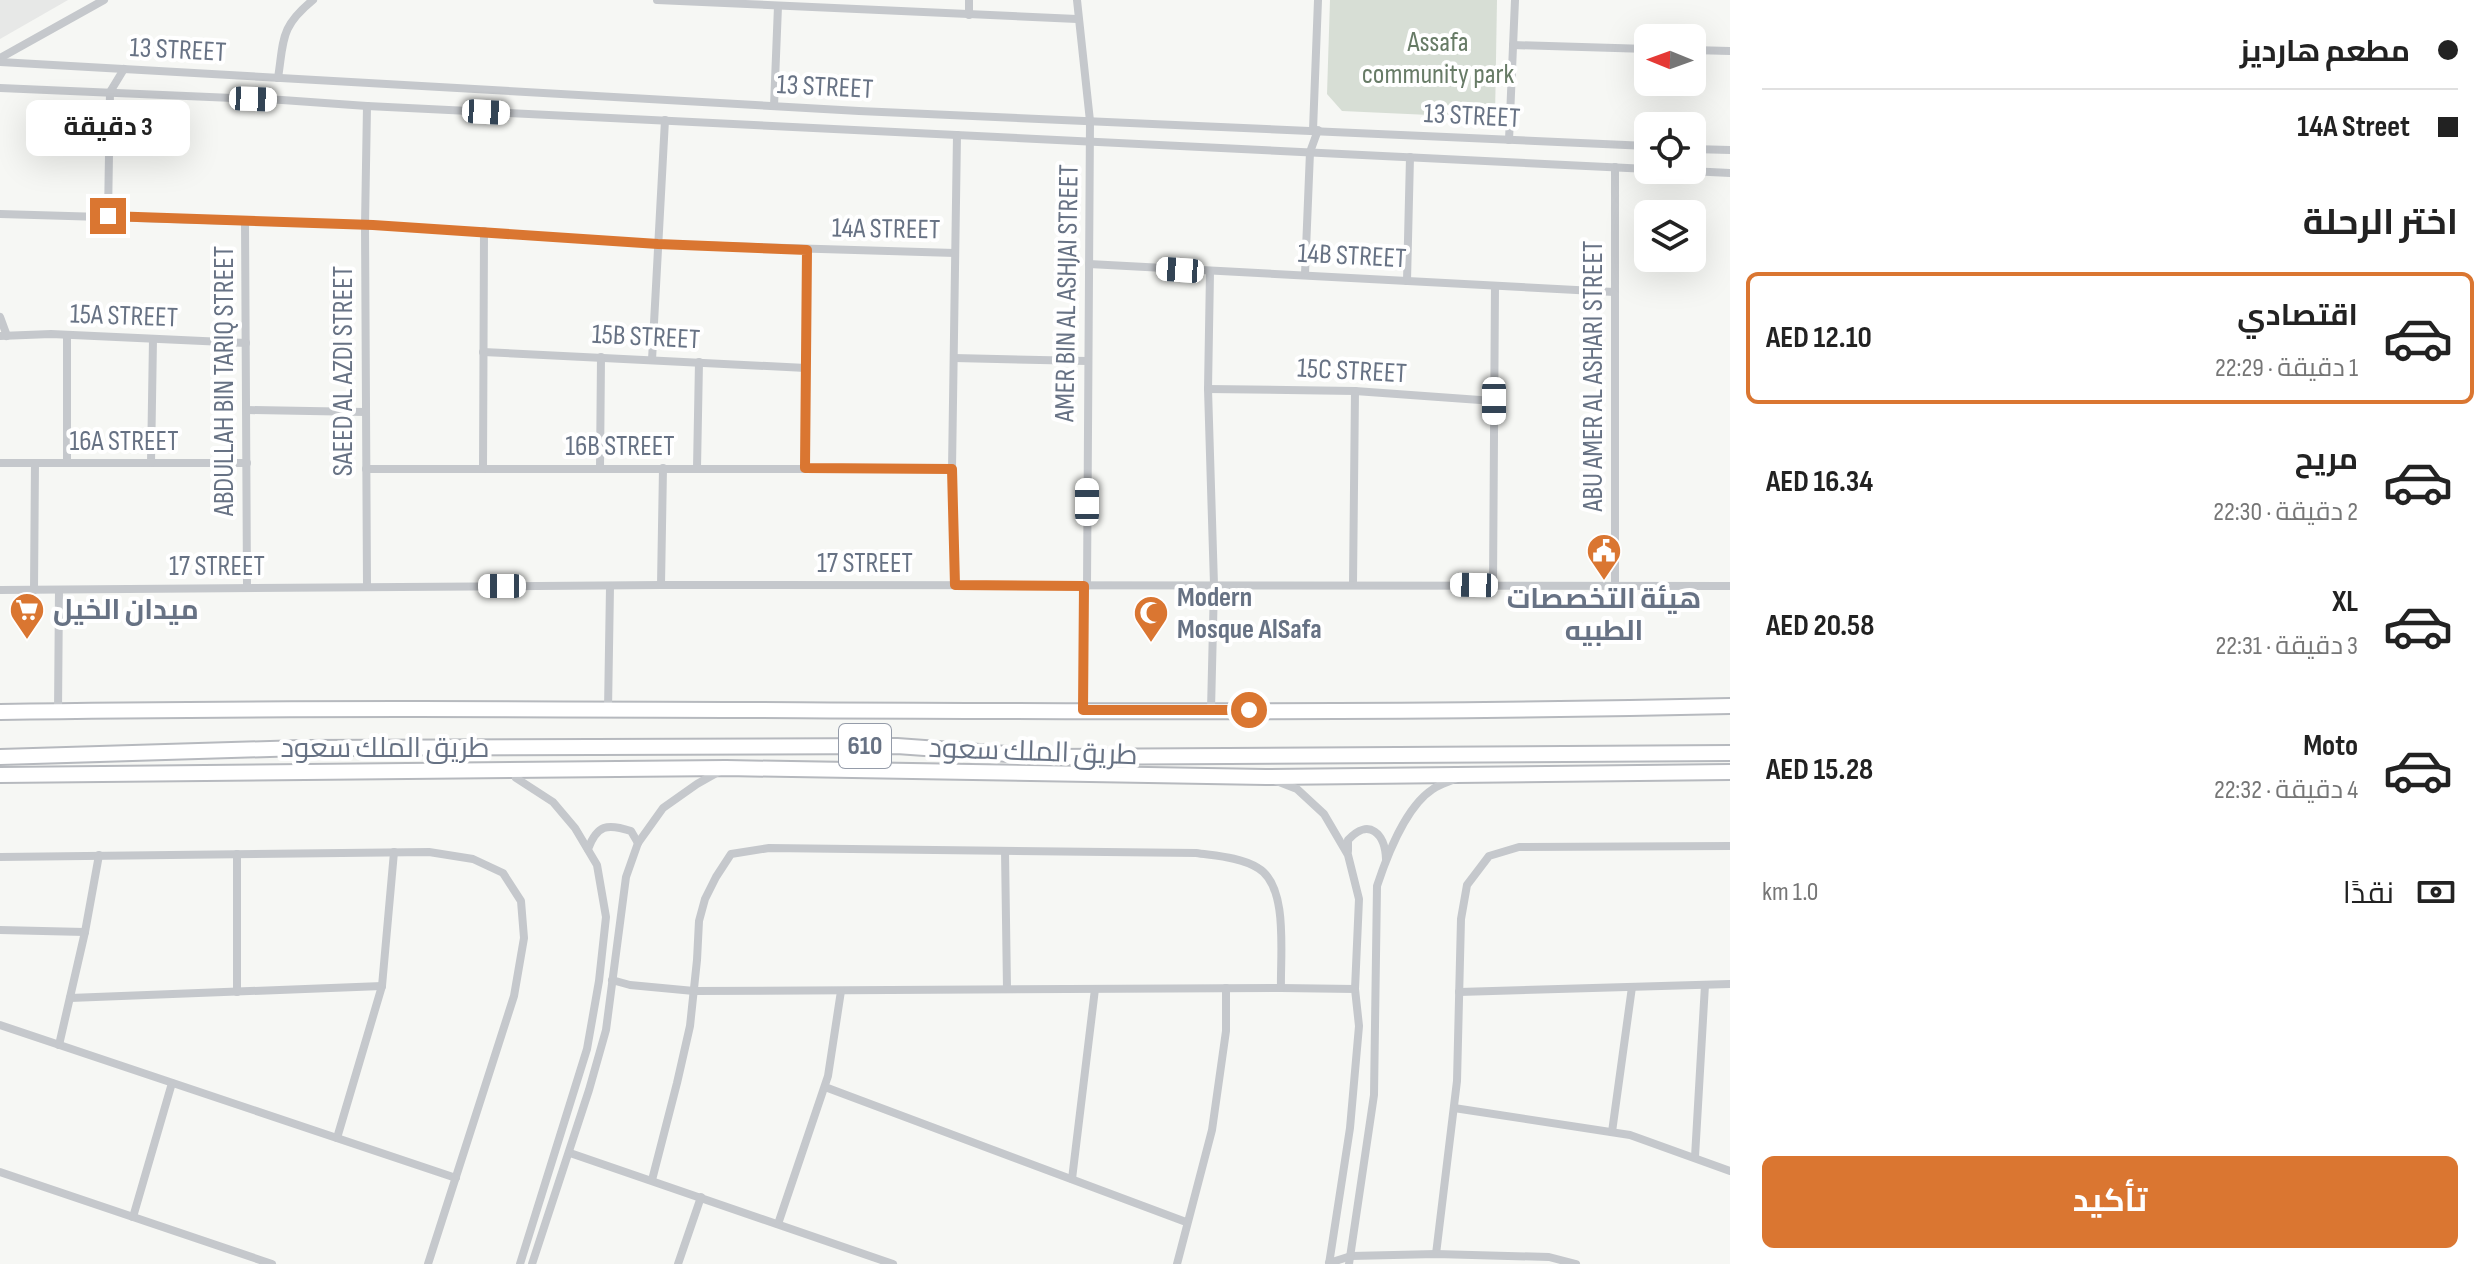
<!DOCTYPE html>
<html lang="ar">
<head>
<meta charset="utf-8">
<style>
  :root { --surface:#fff; --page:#f6f6f6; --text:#222; --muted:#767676; --line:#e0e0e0; --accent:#da7631 }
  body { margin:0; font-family:"Sofia Sans Condensed",Cairo,sans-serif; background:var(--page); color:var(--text); direction:rtl; height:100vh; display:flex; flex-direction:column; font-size:30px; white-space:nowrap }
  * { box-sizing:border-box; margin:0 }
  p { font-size:26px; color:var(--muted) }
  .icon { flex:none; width:44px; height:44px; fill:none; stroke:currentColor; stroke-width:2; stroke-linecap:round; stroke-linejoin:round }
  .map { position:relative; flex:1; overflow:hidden; direction:ltr }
  .drawer { display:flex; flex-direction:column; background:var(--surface); width:760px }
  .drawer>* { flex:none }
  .guide { display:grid; align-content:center; height:176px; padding:0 32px; background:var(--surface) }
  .needle { width:52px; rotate:271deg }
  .fabs { position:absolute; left:1634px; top:24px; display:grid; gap:16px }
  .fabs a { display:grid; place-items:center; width:72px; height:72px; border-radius:12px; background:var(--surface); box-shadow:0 8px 32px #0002; font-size:40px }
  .end { position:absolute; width:36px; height:36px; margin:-18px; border:10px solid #da7631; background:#fff; box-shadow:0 0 0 4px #fff }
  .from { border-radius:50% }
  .bubble { position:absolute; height:56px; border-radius:12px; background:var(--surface); box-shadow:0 8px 32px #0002; font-size:26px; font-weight:700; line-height:56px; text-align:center; direction:rtl }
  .car { position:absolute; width:24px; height:48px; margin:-24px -12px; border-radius:10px; box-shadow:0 0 6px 2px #0007; background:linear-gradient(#fff 24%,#345 0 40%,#fff 0 76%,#345 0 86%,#fff 0) }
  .guide b { display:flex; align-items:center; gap:28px; height:76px; font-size:30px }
  .guide b+b { border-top:2px solid var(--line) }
  .guide i { width:20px; height:20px; background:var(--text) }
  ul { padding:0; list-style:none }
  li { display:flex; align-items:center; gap:24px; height:132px; margin:0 16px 12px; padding:0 16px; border:4px solid transparent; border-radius:12px }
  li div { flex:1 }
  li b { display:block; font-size:30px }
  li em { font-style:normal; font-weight:700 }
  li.active { border-color:var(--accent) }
  li>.icon { width:72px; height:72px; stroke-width:1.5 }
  h2 { padding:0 32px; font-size:36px; line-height:96px }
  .pay { display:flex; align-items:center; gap:20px; height:88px; padding:0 32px; font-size:30px }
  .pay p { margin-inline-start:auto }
  .button { display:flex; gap:16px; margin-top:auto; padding:16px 32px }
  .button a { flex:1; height:92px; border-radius:12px; background:var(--accent); color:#fff; font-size:32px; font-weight:700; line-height:92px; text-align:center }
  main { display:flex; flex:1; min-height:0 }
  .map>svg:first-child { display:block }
</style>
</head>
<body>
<main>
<section class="drawer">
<div class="guide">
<b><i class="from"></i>مطعم هارديز</b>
<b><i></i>14A Street</b>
</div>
<h2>اختر الرحلة</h2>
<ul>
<li class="active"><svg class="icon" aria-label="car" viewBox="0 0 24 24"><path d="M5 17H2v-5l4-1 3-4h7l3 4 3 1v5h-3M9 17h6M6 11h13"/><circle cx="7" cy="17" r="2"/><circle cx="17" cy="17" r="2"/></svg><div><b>اقتصادي</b><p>1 دقيقة · 22:29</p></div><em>AED 12.10</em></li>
<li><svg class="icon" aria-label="car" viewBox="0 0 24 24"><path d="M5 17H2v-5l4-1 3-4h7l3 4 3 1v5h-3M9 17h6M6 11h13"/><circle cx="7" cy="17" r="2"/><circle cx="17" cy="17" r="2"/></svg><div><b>مريح</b><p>2 دقيقة · 22:30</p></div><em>AED 16.34</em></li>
<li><svg class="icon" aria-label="car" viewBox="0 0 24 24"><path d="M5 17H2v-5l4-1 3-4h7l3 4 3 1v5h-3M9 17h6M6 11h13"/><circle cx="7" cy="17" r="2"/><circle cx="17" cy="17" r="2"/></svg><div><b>XL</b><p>3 دقيقة · 22:31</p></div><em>AED 20.58</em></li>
<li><svg class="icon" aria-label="car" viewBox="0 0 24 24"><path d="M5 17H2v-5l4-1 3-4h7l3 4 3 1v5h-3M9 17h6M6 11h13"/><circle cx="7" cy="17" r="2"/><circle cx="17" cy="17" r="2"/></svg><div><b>Moto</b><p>4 دقيقة · 22:32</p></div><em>AED 15.28</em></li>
</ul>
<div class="pay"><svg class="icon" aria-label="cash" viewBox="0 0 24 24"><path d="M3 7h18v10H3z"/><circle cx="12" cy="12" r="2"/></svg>نقدًا<p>1.0 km</p></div>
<div class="button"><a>تأكيد</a></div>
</section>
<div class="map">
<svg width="1730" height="1264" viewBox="0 0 1730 1264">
  <rect width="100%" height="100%" fill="#f6f7f4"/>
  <polygon fill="#e7e8e7" points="0,0 68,0 0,39"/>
  <polygon fill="#d7ded5" points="1330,0 1497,0 1495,118 1342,111 1327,94"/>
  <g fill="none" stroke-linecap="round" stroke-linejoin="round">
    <defs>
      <g id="primary">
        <path d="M 0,712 C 577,703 1153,719 1730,706"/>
        <polyline points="0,757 302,748 897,746 1049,757 1730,753"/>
        <polyline points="0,775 726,768 1266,777 1730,772"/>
      </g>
    </defs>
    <use href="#primary" stroke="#b6b9be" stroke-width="18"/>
    <g stroke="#c5c8cc" stroke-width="8">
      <polyline points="657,0 1077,19"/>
      <polyline points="1077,0 1090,121 1087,586"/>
      <polyline points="969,15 969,0"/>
      <polyline points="1513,45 1648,49"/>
      <polyline points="1692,50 1730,51"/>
      <polyline points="0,58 104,0"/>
      <polyline points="0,62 859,111 1648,146"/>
      <path d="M 278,78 C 284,39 280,27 313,0"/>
      <polyline points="0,88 282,100 367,106 1648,169"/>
      <polyline points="774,106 778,6"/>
      <polyline points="1313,130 1318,0"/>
      <polyline points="1509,140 1515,0"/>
      <polyline points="1692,149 1730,150"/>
      <polyline points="1615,167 1615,585"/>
      <polyline points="1670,170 1730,173"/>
      <polyline points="0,214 373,225 658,244 955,253"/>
      <polyline points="108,216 110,92 124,69"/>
      <polyline points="245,221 247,588"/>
      <polyline points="1089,264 1614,292"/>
      <polyline points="1210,272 1208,389 1214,585 1211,710"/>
      <polyline points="1305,274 1310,152 1318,130"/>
      <polyline points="1407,281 1410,157"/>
      <polyline points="0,317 7,336"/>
      <polyline points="67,335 67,463"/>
      <polyline points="0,336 51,334 246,343"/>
      <polyline points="483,352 806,368"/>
      <polyline points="954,358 1087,361"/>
      <polyline points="652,360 665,120"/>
      <polyline points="1208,389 1355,391 1494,401"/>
      <polyline points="247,410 365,412"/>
      <polyline points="0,463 247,463"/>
      <polyline points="151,463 153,339"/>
      <polyline points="600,468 601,357"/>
      <polyline points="697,468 699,362"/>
      <polyline points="805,468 807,250"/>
      <polyline points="366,469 952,469"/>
      <polyline points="483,469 484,231"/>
      <polyline points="1353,584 1355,391"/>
      <polyline points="661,585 663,468"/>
      <polyline points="955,585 952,469 957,135"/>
      <polyline points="1493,585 1495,286"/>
      <polyline points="367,587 365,225 367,106"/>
      <polyline points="0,590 661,585 1730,586"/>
      <polyline points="34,590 35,463"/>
      <polyline points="608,710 610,587"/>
      <polyline points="1083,710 1084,586"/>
      <polyline points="58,712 59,590"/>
      <polyline points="516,778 553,802 575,828 597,865 606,917 599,981 587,1049 520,1264"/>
      <polyline points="1274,780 1297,789 1324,814 1348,855 1359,899 1355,989 1359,1026 1350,1128 1329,1264"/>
      <path d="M 588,849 C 597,825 607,823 631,831 L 638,843"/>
      <polyline points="1005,851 1007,989"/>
      <path d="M 1348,851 L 1348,840 C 1369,817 1385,834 1386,859"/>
      <polyline points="0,857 429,852 473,859 503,873 521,901 524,938 514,996 428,1264"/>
      <polyline points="0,930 85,932"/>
      <polyline points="612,980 630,985 694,991 1281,988 1355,989"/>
      <polyline points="237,992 237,854"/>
      <polyline points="1459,992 1730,984"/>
      <polyline points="70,998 382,986"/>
      <polyline points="0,1025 456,1178"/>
      <polyline points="59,1045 85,932 99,855"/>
      <polyline points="825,1087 1186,1222"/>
      <polyline points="1454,1108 1630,1135 1730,1171"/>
      <polyline points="1612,1132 1632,987"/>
      <polyline points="337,1138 382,986 394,852"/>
      <polyline points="570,1153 893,1264"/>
      <polyline points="1695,1157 1705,985"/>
      <polyline points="0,1172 272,1264"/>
      <polyline points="1072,1179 1095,989"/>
      <path d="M 652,1180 L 677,1083 L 690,1026 L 697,960 L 699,921 L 705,899 L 716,877 L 731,854 L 769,848 L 1196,853 C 1216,856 1240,857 1258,868 C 1289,886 1280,956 1281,988"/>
      <polyline points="133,1217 172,1083"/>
      <polyline points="778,1224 828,1076 841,991"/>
      <polyline points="1436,1254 1457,1081 1461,919 1467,885 1489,856 1519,847 1730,846"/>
      <polyline points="1329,1263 1351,1256 1436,1254 1549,1257 1576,1264"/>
      <polyline points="532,1264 589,1090 606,1030 626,877 638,843 663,808 697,784 720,771"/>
      <polyline points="678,1264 701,1197"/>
      <polyline points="1177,1264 1212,1130 1226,1031 1226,988"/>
      <path d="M 1349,1264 L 1374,1095 L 1377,886 C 1387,856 1405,807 1433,789 C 1440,784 1449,782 1457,778"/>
    </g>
    <use href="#primary" stroke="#fff" stroke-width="14"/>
  </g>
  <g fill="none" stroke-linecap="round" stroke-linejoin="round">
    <polyline stroke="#da7631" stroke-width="10" points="108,216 373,225 658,244 807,250 805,468 952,469 955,585 1084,586 1083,710 1249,710"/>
  </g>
  <defs>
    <symbol id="civic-pin" viewBox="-11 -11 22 30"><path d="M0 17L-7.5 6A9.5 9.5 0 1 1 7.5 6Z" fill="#da7631" stroke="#fff"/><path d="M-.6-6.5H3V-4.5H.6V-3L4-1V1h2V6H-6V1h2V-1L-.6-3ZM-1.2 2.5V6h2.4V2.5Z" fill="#fff"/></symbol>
    <symbol id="supermarket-pin" viewBox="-11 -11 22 30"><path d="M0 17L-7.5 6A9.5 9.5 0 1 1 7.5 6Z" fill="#da7631" stroke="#fff"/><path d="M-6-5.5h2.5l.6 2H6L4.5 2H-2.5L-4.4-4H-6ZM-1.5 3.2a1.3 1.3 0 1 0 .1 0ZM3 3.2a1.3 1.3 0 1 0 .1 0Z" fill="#fff"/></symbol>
    <symbol id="mosque-pin" viewBox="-11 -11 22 30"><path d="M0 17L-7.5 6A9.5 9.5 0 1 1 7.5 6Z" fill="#da7631" stroke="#fff"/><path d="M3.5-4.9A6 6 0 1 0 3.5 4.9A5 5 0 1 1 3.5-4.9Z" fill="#fff"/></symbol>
  </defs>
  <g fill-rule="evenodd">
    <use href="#civic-pin" x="1584" y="531" width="40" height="54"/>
    <use href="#supermarket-pin" x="7" y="590" width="40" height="54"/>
    <use href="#mosque-pin" x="1131" y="593" width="40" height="54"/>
  </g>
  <g text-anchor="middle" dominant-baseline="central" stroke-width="8" stroke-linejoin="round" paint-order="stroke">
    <rect fill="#fff" stroke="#959ca9" stroke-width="2" x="839" y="724" width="52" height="44" rx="6"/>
    <g font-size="26" font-weight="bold" fill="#677284">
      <text x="865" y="746">610</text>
    </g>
    <g font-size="28" fill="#677b66" stroke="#fff">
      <text x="1438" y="42">Assafa<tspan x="1438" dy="32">community park</tspan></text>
    </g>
    <g font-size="28" fill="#677284" stroke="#fff">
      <text transform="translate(178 50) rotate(3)">13 STREET</text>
      <text transform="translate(825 87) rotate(3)">13 STREET</text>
      <text transform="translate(1472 116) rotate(3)">13 STREET</text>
      <text transform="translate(886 229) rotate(1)">14A STREET</text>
      <text transform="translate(1352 256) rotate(3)">14B STREET</text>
      <text transform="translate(1067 293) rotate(-89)">AMER BIN AL ASHJAI STREET</text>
      <text transform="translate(124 316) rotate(2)">15A STREET</text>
      <text transform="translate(646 337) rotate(3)">15B STREET</text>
      <text transform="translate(343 371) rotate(-90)">SAEED AL AZDI STREET</text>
      <text transform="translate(1352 371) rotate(3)">15C STREET</text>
      <text transform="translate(1593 376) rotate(-90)">ABU AMER AL ASHARI STREET</text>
      <text transform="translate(224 381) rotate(-90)">ABDULLAH BIN TARIQ STREET</text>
      <text x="124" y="441">16A STREET</text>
      <text x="620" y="446">16B STREET</text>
      <text x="865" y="563">17 STREET</text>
      <text x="217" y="566">17 STREET</text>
      <text x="385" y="748">طريق الملك سعود</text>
      <text transform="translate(1033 752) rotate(2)">طريق الملك سعود</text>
    </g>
    <g font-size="28" font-weight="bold" fill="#677284" stroke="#fff" text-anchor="start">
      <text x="1177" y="597">Modern<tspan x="1177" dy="32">Mosque AlSafa</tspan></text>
      <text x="1604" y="599" text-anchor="middle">هيئة التخصصات<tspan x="1604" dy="32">الطبيه</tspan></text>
      <text x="53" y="610">ميدان الخيل</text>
    </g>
  </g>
</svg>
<div class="fabs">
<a><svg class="needle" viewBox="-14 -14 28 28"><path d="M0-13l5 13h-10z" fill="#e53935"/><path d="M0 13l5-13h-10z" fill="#767676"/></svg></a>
<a><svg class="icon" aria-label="locate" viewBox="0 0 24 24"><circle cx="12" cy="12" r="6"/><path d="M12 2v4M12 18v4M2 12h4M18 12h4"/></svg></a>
<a><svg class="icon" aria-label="layers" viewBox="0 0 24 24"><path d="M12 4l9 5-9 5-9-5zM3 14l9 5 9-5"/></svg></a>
</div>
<i class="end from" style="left:1249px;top:710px"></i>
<i class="end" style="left:108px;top:216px"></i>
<div class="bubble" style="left:26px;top:100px;width:164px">3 دقيقة</div>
<i class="car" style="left:253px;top:99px;rotate:92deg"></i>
<i class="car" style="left:486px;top:112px;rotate:93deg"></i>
<i class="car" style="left:1180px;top:270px;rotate:274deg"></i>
<i class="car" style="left:1494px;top:401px;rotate:180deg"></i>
<i class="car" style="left:1087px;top:502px;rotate:0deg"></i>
<i class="car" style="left:1474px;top:585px;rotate:271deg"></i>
<i class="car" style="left:502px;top:586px;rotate:270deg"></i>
</div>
</main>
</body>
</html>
